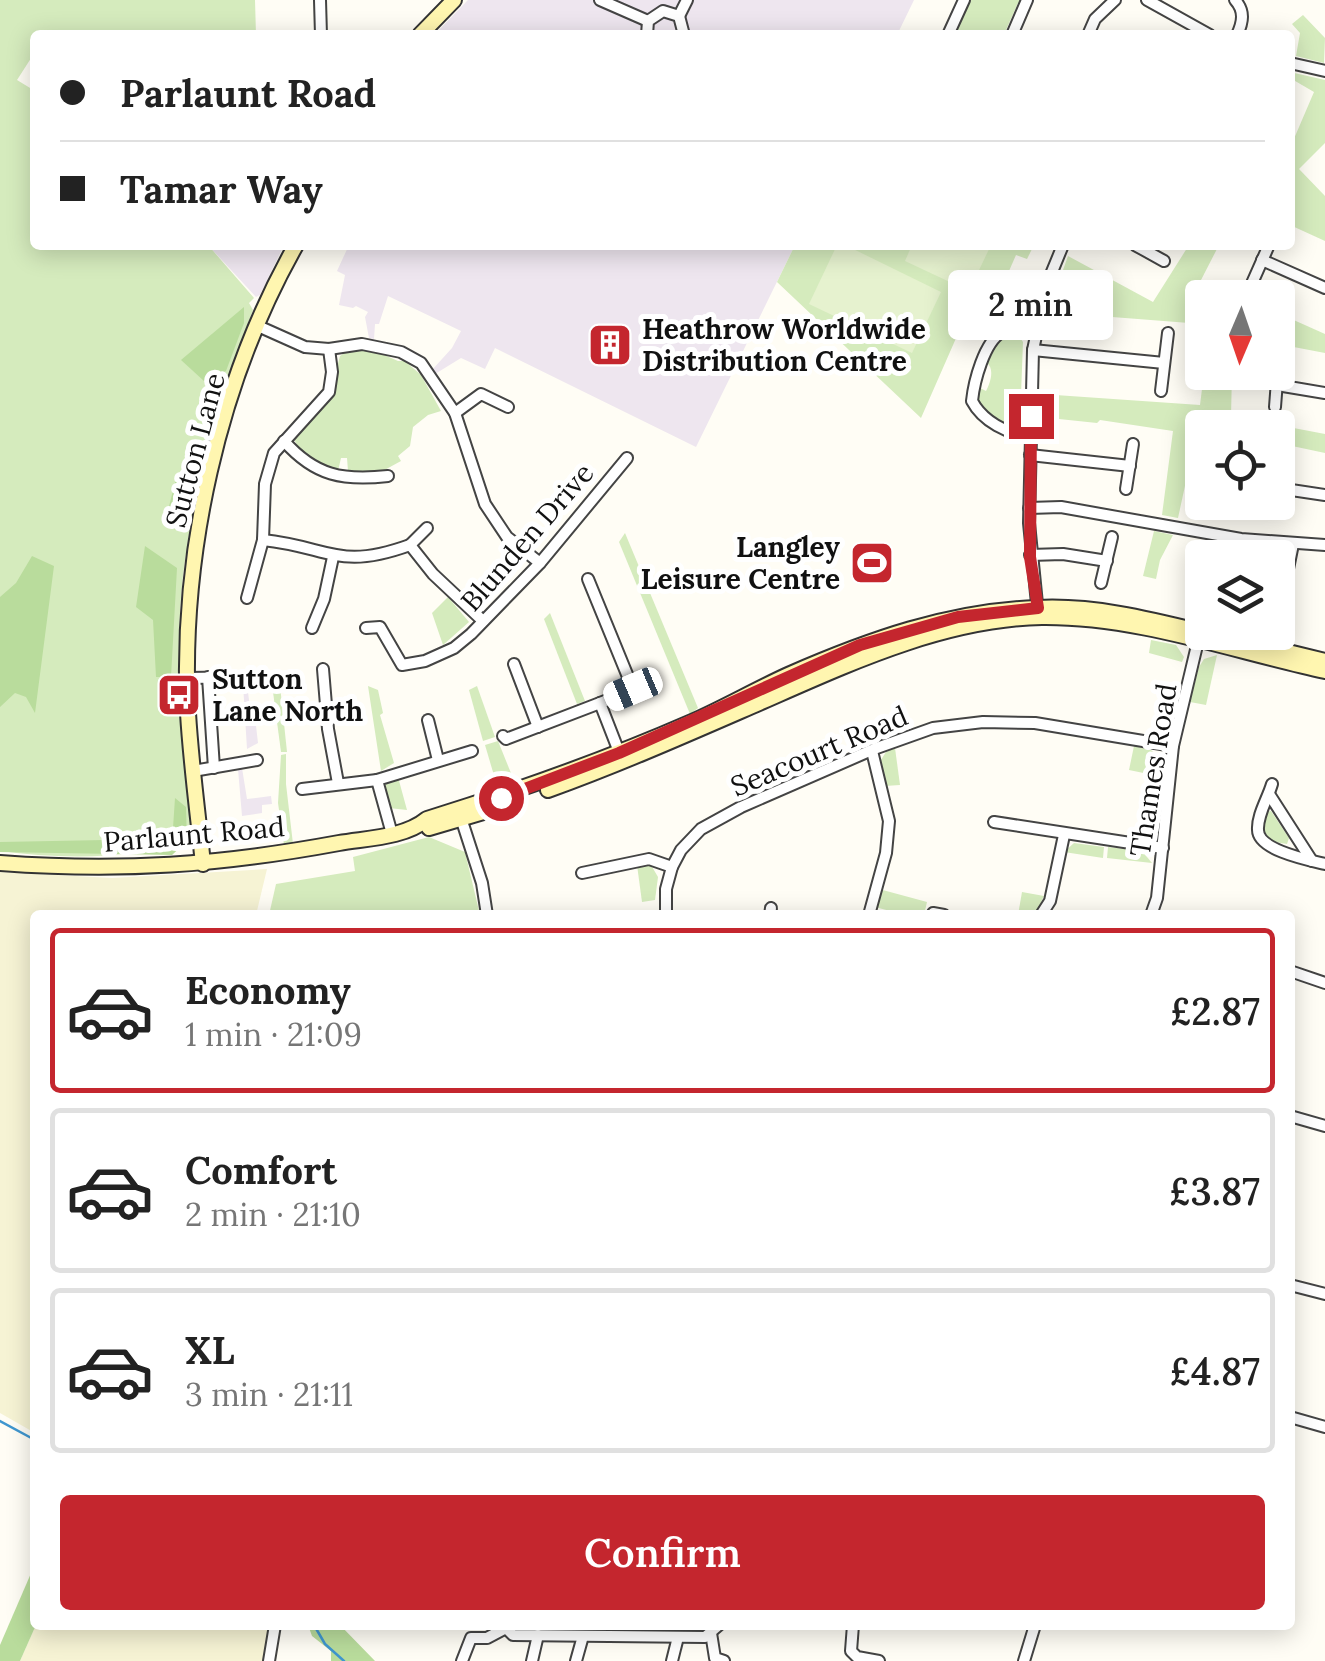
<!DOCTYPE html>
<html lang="en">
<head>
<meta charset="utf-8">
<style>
  :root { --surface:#fff; --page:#f2f2f2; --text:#222; --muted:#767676; --line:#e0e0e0; --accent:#c4262e }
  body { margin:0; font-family:Lora,serif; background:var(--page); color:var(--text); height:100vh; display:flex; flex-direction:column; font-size:38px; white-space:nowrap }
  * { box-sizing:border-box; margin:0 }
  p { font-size:32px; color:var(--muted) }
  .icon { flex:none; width:55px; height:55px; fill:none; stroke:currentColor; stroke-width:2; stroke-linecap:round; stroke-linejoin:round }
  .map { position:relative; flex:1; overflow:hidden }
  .sheet { position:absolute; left:30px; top:910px; width:1265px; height:720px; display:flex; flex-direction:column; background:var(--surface); border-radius:10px; box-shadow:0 5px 25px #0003 }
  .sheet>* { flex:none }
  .top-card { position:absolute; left:30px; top:30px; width:1265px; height:220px; border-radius:10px; box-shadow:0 5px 25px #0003; display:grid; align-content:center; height:220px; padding:0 30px; background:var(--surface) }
  .needle { width:65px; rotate:182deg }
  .controls { position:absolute; left:1185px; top:280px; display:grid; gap:20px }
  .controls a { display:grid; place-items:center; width:110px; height:110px; border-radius:10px; background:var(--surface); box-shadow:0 5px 25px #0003; font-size:50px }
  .end { position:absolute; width:45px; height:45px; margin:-22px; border:12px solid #c4262e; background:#fff; box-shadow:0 0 0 5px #fff }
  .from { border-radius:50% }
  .bubble { position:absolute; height:70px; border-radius:10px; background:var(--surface); box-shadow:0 5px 25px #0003; font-size:32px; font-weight:600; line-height:70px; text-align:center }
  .car { position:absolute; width:30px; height:60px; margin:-30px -15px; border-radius:12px; box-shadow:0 0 8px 2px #0007; background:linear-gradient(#fff 24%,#345 0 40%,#fff 0 76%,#345 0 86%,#fff 0) }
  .top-card b { display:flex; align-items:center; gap:35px; height:95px; font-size:38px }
  .top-card b+b { border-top:2px solid var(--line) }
  .top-card i { width:25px; height:25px; background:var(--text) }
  ul { padding:18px 0 0; list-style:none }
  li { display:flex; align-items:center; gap:30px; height:165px; margin:0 20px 15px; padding:0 10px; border:5px solid var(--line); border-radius:10px }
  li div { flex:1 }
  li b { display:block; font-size:38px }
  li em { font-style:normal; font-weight:600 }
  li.on { border-color:var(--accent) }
  li>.icon { width:90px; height:90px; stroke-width:1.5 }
  .primary-button { display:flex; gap:20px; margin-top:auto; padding:20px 30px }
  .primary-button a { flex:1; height:115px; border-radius:10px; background:var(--accent); color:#fff; font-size:40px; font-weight:600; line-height:115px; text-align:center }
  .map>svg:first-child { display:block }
</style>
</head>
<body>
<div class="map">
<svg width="1325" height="1661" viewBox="0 0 1325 1661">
  <rect width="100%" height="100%" fill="#fffdf5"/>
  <g fill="#eee6ef">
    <polygon points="468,0 914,0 897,35 434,35"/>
    <polygon points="208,245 284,245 260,295 256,297"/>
    <polygon points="349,245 795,245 696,447 495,348 485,369 461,358 435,374 432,370 452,348 461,331 388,296 379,324 375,324 374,339 369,338 365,317 368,312 356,306 353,308 339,305 345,275 337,271"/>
    <polygon points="243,684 247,684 250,708 254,708 258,743 247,749"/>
    <polygon points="242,768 247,799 271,796 272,804 262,805 262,813 242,816 238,769"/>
  </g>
  <g fill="#f6f3d4">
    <polygon points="267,869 256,915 35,915 35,1433 0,1413 0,872 112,878"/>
    <polygon points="36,1625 269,1625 263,1661 20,1661"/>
  </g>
  <g fill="#d5ebbd">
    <path d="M 0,0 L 255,0 L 256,35 L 35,35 L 35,52 L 17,80 L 35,91 L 35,245 L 208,245 L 254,298 L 249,303 L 253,310 C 220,396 194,484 183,576 C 173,662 185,751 192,837 C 133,861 62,859 0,851 Z"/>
    <polygon points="968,0 1023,0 1022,4 1018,3 1006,30 1009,32 1007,35 958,35 955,30"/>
    <polygon points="1303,15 1325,38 1324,63 1296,56 1300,33 1292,24"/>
    <polygon points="1290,72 1325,80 1325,143 1299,169 1325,196 1325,241 1290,225 1290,148 1314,92 1290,78"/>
    <polygon points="795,245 1034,245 1027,259 1016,255 1002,287 982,279 921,418 777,282"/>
    <polygon points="1189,245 1219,245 1201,280 1240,297 1202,298 1202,324 1048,312 1068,256 1153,302"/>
    <polygon points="1278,313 1325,334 1325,353 1278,344"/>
    <path d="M 1016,332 L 1023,342 L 1020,421 L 1011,430 L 979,410 L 978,387 L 986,391 C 990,384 995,369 987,363 C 994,346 997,337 1016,332 Z"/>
    <polygon points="373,350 398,361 405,361 421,375 441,411 428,415 413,427 410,446 398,456 401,461 379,473 353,474 348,471 347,458 341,458 338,471 318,466 317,460 301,453 294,439 329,398 340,356 346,352"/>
    <polygon points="1204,373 1232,373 1231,416 1325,434 1325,453 1278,443 1278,428 1198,426 1178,518 1162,515 1173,431 1100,420 1097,423 1040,417 1041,394 1200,405"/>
    <polygon points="1154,531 1173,535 1160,560 1156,579 1143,576"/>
    <polygon points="625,533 698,708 690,714 619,542"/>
    <polygon points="448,597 469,622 443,645 432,613"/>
    <polygon points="550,613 585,701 577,704 544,619"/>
    <polygon points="1151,640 1176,645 1184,657 1182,662 1149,653"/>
    <polygon points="1217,655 1206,705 1190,702 1199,667 1204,659"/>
    <polygon points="279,676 287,752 281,752 271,677"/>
    <polygon points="368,686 378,690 383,713 380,715 394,763 381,771"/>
    <polygon points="477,686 495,737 483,741 469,690"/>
    <polygon points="498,741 515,783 498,789 485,745"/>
    <polygon points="1134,746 1151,750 1160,759 1158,776 1129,770"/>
    <polygon points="895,748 900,785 885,786 879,763 886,752"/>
    <polygon points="286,754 286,784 293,844 284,845 278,803 281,755"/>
    <polygon points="398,777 407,810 389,808 384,788 386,782"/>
    <polygon points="1143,798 1155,800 1148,834 1135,836"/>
    <polygon points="1271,811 1289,838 1287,844 1263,840 1261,834 1265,812"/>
    <polygon points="429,837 465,852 480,915 269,915 276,884 355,871 353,857"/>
    <polygon points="1074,843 1104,847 1103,858 1064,852"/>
    <polygon points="1108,847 1142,851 1152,863 1107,858"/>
    <polygon points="637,865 651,865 658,877 655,900 642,902"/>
    <polygon points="879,889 927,902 924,915 905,915 875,907"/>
    <polygon points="1022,892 1044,896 1035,915 1018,915"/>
  </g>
  <g fill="#b9dc9c">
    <polygon points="244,307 244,323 226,371 204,381 181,360"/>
    <polygon points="177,475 194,481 177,530 164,526"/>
    <polygon points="145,546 177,568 171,677 156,677 153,620 136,607"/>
    <polygon points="32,556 54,566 35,713 26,697 15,693 0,707 0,597 16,583"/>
    <polygon points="175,798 186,807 187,841 172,855 0,852 0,842 157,839 173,828"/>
    <polygon points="35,1564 36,1625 20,1661 0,1661 0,1645"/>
    <polygon points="308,1625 340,1625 375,1661 331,1661 331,1651 312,1636"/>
  </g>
  <g fill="#e6f2cf">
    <polygon points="837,245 845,245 941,292 912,353 809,304"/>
    <polygon points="912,245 991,245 969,291 905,261"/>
  </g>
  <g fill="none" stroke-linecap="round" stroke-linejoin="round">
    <g stroke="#3f96cf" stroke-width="2.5">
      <polyline points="0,1421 35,1440"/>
      <polyline points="314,1625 325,1644 344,1661"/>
    </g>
    <defs>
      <g id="street">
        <polyline points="320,0 321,35"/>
        <polyline points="600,0 648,21"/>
        <polyline points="1147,0 1210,35"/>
        <path d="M 1235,0 C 1245,11 1243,22 1237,35"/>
        <polyline points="679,16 687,0"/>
        <polyline points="647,35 648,21 663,11 679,16 684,35"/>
        <polyline points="948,35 964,0"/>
        <polyline points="1012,35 1027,0"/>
        <polyline points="1088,35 1095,19 1115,0"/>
        <polyline points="1290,63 1325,71"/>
        <polyline points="1135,245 1164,261"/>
        <polyline points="1262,260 1325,288"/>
        <polyline points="1249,290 1269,245"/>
        <polyline points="258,326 305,347 329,349 362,344 401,352 421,363 455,413 485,504 507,537 540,563"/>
        <polyline points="1033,350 1164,363"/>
        <polyline points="1277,385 1325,393"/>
        <polyline points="1161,391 1168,333"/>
        <polyline points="1275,407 1279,354"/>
        <polyline points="455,413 481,394 508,407"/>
        <path d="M 1030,438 C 1008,433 983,422 972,401 C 974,382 984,342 1002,332 C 1013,327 1024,330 1036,331"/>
        <path d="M 284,441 C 315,476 343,481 388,476"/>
        <polyline points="1030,455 1130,466"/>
        <polyline points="1278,488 1325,495"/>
        <polyline points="1126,489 1133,444"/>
        <polyline points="1029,508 1061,507 1241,539 1325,545"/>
        <polyline points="1229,509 1230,502"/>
        <path d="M 263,540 C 330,547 338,571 410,545 L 433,574 L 483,621"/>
        <polyline points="410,545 427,528"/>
        <polyline points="1030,555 1063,554 1107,561"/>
        <polyline points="588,579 633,689"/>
        <polyline points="1101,583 1112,537"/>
        <polyline points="247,598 263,540 265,484 274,453 329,392 332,372 329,349"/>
        <polyline points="1038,614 1029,523 1033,350 1047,284 1063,245"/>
        <polyline points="1278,618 1293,544"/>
        <polyline points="312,628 324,599 333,557"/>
        <polyline points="366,628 380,627 402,665 425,661 454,648 471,634 540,563 627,458"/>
        <polyline points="514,664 538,727"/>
        <polyline points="323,669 328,729 338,783"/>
        <polyline points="208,677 214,768"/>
        <polyline points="187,678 257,677"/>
        <polyline points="428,720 438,760"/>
        <polyline points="503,736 506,739 600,703"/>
        <polyline points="621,757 600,703 653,682"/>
        <polyline points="193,771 257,760"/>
        <path d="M 1272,784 C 1268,798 1257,815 1258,830 C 1258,850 1308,860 1325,864"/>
        <polyline points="302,789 377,780"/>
        <polyline points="1269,794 1312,861"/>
        <polyline points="460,815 482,883 487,915"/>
        <polyline points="994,822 1163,848"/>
        <polyline points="392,834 377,780 472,751"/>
        <polyline points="582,873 649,859 672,867"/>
        <polyline points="933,913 944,915"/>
        <polyline points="666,915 666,889 672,867 681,850 701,829 741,807 874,749 933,728 983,722 1035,723 1173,746"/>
        <polyline points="770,915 771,908"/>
        <polyline points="869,915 886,853 889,821 872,751"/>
        <polyline points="1041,915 1050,901 1064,835"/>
        <polyline points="1151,915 1157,898 1173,746 1199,637"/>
        <polyline points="1290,971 1325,983"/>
        <polyline points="1290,1116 1325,1126"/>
        <polyline points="1290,1285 1325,1294"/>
        <polyline points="1290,1417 1325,1427"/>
        <polyline points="503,1625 513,1635 705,1637 719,1625"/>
        <polyline points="853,1625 851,1651 857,1657 879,1661"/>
        <polyline points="711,1633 715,1658 724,1661"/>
        <polyline points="269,1661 275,1625"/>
        <polyline points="462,1661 471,1638 487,1638 504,1629"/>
        <polyline points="532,1661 538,1635"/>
        <polyline points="576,1661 583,1636"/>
        <polyline points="672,1661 678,1637"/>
        <polyline points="1024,1661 1035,1625"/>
      </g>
      <g id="secondary">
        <polyline points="420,35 454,0"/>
        <polyline points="1206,632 1325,661"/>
        <path d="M 548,790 C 620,764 690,733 759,703 C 848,664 943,619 1042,617 C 1137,616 1233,651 1325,671"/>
        <polyline points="429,828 514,803"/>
        <path d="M 0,863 C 121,872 220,865 339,843 C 367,838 404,838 427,819 C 517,791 605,760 692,722 C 724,708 755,690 788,675 C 868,640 949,611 1037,608 C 1093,605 1149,619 1202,632"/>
        <path d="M 203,864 C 198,814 191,764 188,713 C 180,555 218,383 296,245"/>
      </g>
    </defs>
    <use href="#street" stroke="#444" stroke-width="14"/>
    <use href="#secondary" stroke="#333" stroke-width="18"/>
    <use href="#street" stroke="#fff" stroke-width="10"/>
    <use href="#secondary" stroke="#fff6b0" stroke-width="14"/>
  </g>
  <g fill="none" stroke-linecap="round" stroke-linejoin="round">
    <polyline stroke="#c4262e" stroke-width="12" points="501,798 619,753 860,645 958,617 1038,608 1030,557 1031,416"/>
  </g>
  <defs>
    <symbol id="building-square" viewBox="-11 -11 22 22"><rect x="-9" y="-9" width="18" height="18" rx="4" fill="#c4262e" stroke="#fff"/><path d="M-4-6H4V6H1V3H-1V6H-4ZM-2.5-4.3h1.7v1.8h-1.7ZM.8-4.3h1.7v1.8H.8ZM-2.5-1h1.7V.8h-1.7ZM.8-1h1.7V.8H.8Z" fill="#fff"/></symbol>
    <symbol id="stadium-square" viewBox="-11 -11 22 22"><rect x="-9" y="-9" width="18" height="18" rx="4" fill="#c4262e" stroke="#fff"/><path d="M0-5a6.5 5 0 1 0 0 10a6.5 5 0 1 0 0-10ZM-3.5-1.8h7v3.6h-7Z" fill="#fff"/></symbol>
    <symbol id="bus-square" viewBox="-11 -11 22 22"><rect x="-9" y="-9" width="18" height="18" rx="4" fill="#c4262e" stroke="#fff"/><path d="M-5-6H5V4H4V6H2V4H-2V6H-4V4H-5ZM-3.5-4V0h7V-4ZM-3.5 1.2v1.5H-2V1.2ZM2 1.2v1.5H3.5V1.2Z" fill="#fff"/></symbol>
  </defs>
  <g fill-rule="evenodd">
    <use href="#building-square" x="585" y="320" width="50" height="50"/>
    <use href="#stadium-square" x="847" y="538" width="50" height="50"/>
    <use href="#bus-square" x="154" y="670" width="50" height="50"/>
  </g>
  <g text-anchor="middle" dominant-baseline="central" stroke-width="10" stroke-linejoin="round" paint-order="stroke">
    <g font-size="28" font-weight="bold" fill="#111" stroke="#fff" text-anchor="start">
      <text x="642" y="329">Heathrow Worldwide<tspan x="642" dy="32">Distribution Centre</tspan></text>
      <text x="840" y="547" text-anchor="end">Langley<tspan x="840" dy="32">Leisure Centre</tspan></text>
      <text x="212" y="679">Sutton<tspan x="212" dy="32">Lane North</tspan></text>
    </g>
    <g font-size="28" fill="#111" stroke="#fff">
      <text transform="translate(195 450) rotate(-75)">Sutton Lane</text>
      <text transform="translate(527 537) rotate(-49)">Blunden Drive</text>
      <text transform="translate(819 751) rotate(-23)">Seacourt Road</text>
      <text transform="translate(1153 770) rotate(-81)">Thames Road</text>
      <text transform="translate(194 834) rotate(-5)">Parlaunt Road</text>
    </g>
  </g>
</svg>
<div class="controls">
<a><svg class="needle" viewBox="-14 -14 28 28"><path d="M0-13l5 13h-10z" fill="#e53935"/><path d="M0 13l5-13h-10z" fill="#767676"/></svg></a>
<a><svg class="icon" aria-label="locate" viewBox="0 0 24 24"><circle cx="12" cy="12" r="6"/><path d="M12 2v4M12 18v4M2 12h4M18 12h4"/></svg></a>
<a><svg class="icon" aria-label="layers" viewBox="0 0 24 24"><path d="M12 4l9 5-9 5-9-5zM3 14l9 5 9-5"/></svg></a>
</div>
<i class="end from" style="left:501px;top:798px"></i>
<i class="end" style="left:1031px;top:416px"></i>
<div class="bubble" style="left:948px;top:270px;width:165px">2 min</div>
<i class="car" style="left:633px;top:689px;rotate:247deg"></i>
<div class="top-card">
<b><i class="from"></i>Parlaunt Road</b>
<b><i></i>Tamar Way</b>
</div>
<section class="sheet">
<ul>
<li class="on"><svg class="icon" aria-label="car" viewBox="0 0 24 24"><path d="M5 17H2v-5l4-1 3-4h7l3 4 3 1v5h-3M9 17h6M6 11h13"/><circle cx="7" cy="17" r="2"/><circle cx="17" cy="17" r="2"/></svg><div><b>Economy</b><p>1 min · 21:09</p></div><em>£2.87</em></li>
<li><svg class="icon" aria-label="car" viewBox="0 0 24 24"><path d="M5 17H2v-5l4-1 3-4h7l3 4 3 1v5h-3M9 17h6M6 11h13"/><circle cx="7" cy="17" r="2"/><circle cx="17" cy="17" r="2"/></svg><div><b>Comfort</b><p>2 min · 21:10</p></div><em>£3.87</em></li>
<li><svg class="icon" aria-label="car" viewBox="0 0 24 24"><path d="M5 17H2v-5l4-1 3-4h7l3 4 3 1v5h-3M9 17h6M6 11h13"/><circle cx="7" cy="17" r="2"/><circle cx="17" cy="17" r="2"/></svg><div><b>XL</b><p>3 min · 21:11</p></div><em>£4.87</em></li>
</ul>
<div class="primary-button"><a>Confirm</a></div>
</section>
</div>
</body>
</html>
